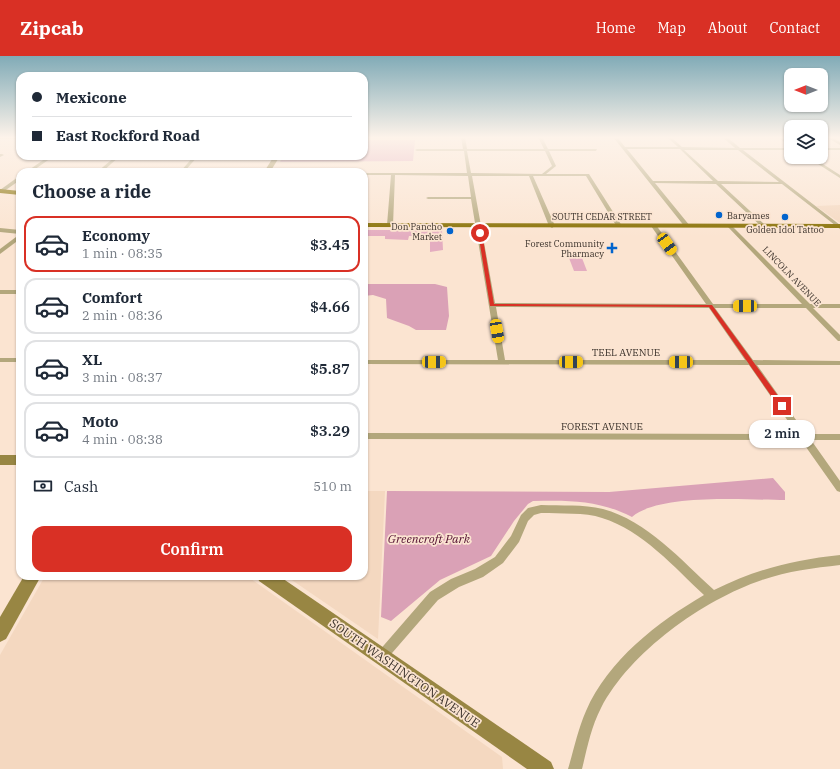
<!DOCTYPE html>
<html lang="en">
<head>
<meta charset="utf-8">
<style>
  :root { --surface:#fff; --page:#f6f6f7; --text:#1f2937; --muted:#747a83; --line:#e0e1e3; --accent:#d93025 }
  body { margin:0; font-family:"IBM Plex Serif",serif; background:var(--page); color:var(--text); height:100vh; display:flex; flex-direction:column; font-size:15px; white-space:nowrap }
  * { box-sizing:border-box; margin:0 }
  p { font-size:13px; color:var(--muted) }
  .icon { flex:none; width:22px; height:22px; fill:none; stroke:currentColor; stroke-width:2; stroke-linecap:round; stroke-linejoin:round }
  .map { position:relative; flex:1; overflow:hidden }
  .sheet { position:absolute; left:16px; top:112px; width:352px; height:412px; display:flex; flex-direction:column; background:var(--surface); border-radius:12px; box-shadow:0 1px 3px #0004 }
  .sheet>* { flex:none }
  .top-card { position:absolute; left:16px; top:16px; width:352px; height:88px; border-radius:12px; box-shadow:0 1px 3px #0004; display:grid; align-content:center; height:88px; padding:0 16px; background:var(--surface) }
  .needle { width:26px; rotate:270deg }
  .fabs { position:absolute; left:784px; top:12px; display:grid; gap:8px }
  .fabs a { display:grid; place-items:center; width:44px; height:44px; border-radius:8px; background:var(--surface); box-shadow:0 1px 3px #0004; font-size:20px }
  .end { position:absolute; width:18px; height:18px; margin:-9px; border:5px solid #d93025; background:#fff; box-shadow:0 0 0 2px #fff }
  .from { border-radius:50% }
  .bubble { position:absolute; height:28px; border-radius:12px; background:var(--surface); box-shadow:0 1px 3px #0004; font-size:13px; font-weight:600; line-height:28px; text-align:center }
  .car { position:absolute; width:12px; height:24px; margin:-12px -6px; border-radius:5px; box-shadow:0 0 3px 1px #0007; background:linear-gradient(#f5c518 24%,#345 0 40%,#f5c518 0 76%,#345 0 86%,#f5c518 0) }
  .top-card b { display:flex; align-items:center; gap:14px; height:38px; font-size:15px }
  .top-card b+b { border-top:1px solid var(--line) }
  .top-card i { width:10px; height:10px; background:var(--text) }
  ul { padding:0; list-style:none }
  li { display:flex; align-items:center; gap:12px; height:56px; margin:0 8px 6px; padding:0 8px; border:2px solid var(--line); border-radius:12px }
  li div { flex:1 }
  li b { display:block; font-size:15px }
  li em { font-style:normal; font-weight:600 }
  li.selected { border-color:var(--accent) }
  li>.icon { width:36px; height:36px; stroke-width:1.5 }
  h2 { padding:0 16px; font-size:18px; line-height:48px }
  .pay { display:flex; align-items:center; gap:10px; height:44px; padding:0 16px; font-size:15px }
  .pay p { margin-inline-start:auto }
  .button { display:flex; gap:8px; margin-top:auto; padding:8px 16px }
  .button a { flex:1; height:46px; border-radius:12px; background:var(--accent); color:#fff; font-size:16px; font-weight:600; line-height:46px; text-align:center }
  header { display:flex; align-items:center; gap:24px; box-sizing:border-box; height:56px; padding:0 20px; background:var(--accent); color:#fff }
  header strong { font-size:19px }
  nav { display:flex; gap:22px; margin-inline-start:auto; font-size:14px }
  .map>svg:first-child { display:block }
</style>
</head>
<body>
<header>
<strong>Zipcab</strong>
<nav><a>Home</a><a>Map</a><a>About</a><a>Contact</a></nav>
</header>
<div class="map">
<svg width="840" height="713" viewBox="0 0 840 713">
  <rect width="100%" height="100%" fill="#fbe4d1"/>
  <g fill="#f4d8c0">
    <polygon points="840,149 840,167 816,150"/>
    <polygon points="364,435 385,435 378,583 286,520 364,520"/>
    <polygon points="45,520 247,520 502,701 503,713 0,713 0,599"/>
  </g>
  <g fill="#e4adc0">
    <polygon points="364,84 415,84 413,105 280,106 283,100 364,100"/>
    <polygon points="366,174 442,174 443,194 430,196 430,180 409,180 408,184 385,183 385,180 365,180"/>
    <polygon points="569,202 582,202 587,215 574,215"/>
  </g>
  <g fill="#daa1b6">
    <polygon points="364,228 435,228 447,231 449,260 446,274 416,274 409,270 387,262 386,243 373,239 364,240"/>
    <path d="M 773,422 L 785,436 L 785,444 C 748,444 659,437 632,461 C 599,444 569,444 533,445 L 528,448 L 514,465 L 491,500 L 440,524 L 391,565 L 381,561 L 387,435 L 609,436 Z"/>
  </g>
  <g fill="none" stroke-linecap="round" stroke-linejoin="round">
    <g fill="#b3a77c" fill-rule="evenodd">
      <rect x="0" y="81" width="20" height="2"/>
      <path d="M 461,81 L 465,81 L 467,93 L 544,93 L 538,81 L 542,81 L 548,93 L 597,93 L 596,95 L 549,95 L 556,110 L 546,118 L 589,118 L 622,170 L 617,171 L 586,120 L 533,120 L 555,170 L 552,172 L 549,170 L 529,120 L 472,120 L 495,247 L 706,248 L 651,170 L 654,168 L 656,169 L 713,248 L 802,248 L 728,171 L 727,170 L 730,168 L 810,248 L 840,248 L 840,252 L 813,252 L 840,279 L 840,285 L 838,285 L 806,252 L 715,252 L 753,304 L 840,305 L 840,309 L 757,309 L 806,378 L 840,378 L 840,384 L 811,384 L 840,425 L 840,436 L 837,435 L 801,384 L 364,383 L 364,377 L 797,378 L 749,309 L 364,308 L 364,304 L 498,304 L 471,143 L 428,143 L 426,142 L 428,141 L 471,141 L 468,120 L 395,119 L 393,169 L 390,171 L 387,169 L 391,119 L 364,119 L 364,117 L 467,117 L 464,95 L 417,95 L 415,94 L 417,93 L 463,93 ZM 467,95 L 545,95 L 552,110 L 542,118 L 471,117 ZM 496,251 L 709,252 L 745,304 L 505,304 Z"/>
      <path d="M 613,81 L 617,81 L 625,91 L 678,91 L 667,81 L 671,81 L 682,91 L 735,92 L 722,81 L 727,81 L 740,92 L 791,92 L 791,94 L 743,94 L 840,169 L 840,173 L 782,128 L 721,128 L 765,169 L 766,170 L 763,172 L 716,128 L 655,127 L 690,170 L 685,171 ZM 627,93 L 680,93 L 713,125 L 653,125 ZM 684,94 L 738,94 L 779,126 L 718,125 Z"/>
      <polygon points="777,81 782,81 791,87 791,90"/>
      <polygon points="826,81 831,81 840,86 840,89"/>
      <rect x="821" y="92" width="19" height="2"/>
      <polygon points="0,98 2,98 4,99 0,101"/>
      <polygon points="49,100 54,100 31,116 26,116"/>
      <polygon points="116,100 120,100 102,116 97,116"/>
      <polygon points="194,100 198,100 184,116 180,116"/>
      <polygon points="807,101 812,101 840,119 840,122"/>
      <polygon points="18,121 20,121 20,124 3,136 0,136 0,134"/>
      <polygon points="0,172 20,174 20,178 0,176"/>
      <polygon points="20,178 20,183 0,198 0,193"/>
      <rect x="0" y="234" width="20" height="4"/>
      <rect x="0" y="302" width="20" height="4"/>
      <path d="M 541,449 C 561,450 583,448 603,453 C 647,465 681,504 714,534 C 757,513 793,504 840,499 L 840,509 C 814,512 788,515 762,524 C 703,544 630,596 601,652 C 591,671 587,693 582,713 L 568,713 C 574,693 578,673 586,655 C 608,604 658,566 704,539 C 675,512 642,474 602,462 C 585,456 560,458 541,457 L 534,459 L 528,465 L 519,486 L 503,507 L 483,521 L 459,531 L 438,544 L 386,604 L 382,606 L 378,604 L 376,600 L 378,596 L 430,536 L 451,523 L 475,513 L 495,501 L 511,480 L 521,459 L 528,452 Z"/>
    </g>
    <g fill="#988643" fill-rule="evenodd">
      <polygon points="274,100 280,100 270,116 264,116"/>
      <rect x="0" y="399" width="20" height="10"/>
      <polygon points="24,520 41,520 6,583 0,586 0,561"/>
      <polygon points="257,520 279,520 551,706 554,713 527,713 259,525"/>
    </g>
    <g fill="#866e00" fill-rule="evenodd">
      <polygon points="0,133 20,135 20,139 0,137"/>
      <polygon points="364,167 840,168 840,172 364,171"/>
    </g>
  </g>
  <linearGradient id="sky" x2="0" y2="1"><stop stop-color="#81abb7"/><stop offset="0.45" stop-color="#fdf3ea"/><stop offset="1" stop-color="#fdf3ea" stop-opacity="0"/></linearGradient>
  <rect width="840" height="181" fill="url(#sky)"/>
  <polygon fill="#d93025" points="478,176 482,177 494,248 712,249 784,348 784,351 779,351 709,251 490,250"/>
  <g fill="#0264cd" stroke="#fbe4d1" stroke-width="1.5">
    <circle cx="719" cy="159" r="4"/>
    <circle cx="785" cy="161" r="4"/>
    <circle cx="450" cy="175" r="4"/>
    <path d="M610 186h4v4h4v4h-4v4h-4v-4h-4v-4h4z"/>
  </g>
  <g text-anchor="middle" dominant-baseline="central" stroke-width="3.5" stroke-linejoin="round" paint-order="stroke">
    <g font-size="9" fill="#3b322b" stroke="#fbe4d1" text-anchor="end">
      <text x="727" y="159" text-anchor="start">Baryames</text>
      <text x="442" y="170">Don Pancho<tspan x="442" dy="10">Market</tspan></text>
      <text x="785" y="173" text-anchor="middle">Golden Idol Tattoo</text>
      <text x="604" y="187">Forest Community<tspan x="604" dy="10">Pharmacy</tspan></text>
    </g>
    <g font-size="9" fill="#3b322b" stroke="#fbe4d1">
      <text x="602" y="160">SOUTH CEDAR STREET</text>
      <text transform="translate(792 220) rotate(46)">LINCOLN AVENUE</text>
    </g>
    <g font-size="10" fill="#3b322b" stroke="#fbe4d1">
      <text x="626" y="296">TEEL AVENUE</text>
      <text x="602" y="370">FOREST AVENUE</text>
    </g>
    <g font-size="12" font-style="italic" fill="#541132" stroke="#fbe4d1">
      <text x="429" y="482">Greencroft Park</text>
    </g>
    <g font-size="12" fill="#3b322b" stroke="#fbe4d1">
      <text transform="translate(405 617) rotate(35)">SOUTH WASHINGTON AVENUE</text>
    </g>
  </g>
</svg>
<div class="fabs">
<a><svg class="needle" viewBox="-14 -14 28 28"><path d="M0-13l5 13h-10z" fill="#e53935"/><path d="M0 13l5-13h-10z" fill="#747a83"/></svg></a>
<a><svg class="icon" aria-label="layers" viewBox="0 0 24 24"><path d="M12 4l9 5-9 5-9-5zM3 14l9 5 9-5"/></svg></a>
</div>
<i class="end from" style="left:480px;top:177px"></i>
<i class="end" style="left:782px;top:350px"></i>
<div class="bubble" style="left:749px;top:364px;width:66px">2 min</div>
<i class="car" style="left:667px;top:188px;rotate:144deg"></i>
<i class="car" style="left:745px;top:250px;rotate:270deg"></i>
<i class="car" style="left:497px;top:275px;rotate:170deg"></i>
<i class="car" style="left:434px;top:306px;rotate:90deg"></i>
<i class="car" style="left:571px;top:306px;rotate:90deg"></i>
<i class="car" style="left:681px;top:306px;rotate:270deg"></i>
<div class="top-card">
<b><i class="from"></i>Mexicone</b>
<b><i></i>East Rockford Road</b>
</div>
<section class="sheet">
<h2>Choose a ride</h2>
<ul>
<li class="selected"><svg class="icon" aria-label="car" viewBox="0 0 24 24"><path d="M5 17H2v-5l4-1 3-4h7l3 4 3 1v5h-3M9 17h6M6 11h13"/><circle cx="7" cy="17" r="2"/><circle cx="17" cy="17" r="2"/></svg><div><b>Economy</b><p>1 min · 08:35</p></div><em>$3.45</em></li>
<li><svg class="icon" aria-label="car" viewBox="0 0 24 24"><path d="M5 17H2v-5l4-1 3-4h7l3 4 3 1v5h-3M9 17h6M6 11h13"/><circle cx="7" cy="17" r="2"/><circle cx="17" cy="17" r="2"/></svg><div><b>Comfort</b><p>2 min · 08:36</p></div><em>$4.66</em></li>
<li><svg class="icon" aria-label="car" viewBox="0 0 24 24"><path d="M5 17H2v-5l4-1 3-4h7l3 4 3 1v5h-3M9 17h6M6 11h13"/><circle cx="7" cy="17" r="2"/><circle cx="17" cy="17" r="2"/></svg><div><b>XL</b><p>3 min · 08:37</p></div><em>$5.87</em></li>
<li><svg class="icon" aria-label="car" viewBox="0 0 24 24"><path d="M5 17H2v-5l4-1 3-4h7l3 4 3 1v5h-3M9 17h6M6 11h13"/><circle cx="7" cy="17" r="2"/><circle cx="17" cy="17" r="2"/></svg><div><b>Moto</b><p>4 min · 08:38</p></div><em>$3.29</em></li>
</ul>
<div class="pay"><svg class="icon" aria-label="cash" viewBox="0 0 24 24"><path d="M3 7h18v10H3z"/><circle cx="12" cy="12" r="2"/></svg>Cash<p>510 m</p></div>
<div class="button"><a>Confirm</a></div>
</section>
</div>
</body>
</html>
